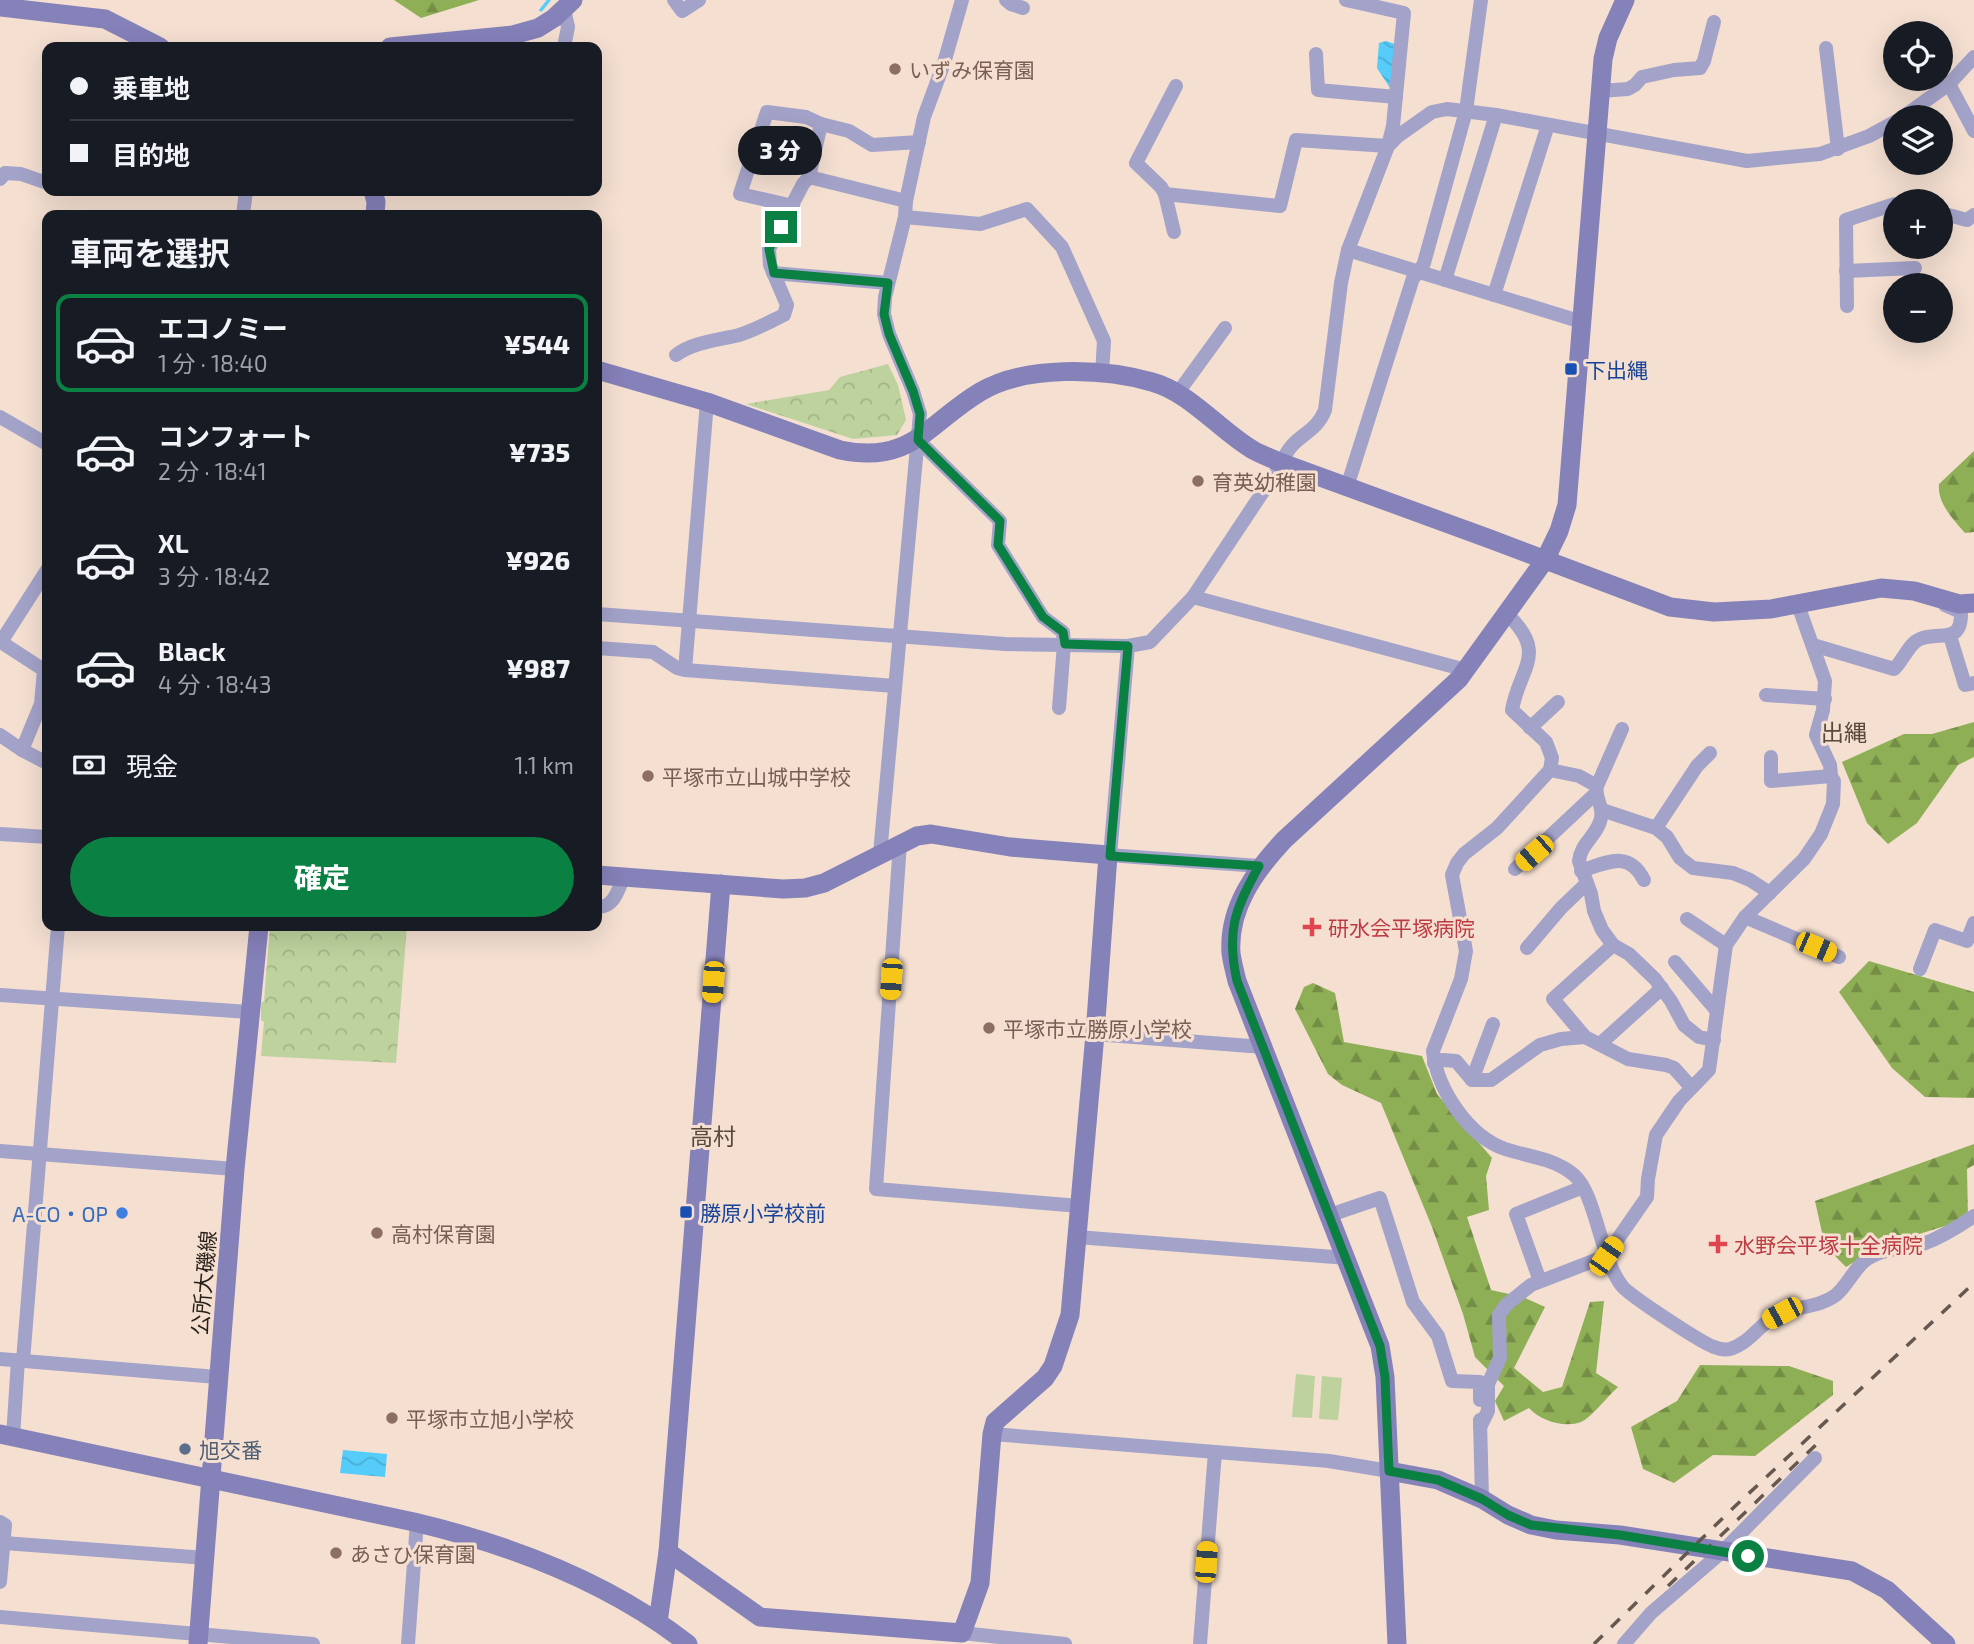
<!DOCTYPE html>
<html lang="ja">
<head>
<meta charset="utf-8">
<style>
  :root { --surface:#171b24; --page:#242831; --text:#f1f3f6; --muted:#9ea1a6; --line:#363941; --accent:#0b8043 }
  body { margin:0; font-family:"Exo 2","Noto Sans JP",sans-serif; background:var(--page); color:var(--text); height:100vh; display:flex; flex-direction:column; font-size:26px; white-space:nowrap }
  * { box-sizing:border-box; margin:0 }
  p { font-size:23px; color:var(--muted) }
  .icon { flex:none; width:38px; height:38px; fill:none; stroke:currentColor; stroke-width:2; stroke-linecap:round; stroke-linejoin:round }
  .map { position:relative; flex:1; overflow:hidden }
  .details { position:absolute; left:42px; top:210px; width:560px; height:721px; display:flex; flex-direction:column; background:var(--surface); border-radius:14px; box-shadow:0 7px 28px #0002 }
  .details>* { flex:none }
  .guide { position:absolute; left:42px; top:42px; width:560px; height:154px; border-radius:14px; box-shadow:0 7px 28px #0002; display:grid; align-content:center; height:154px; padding:0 28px; background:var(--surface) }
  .tools { position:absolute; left:1883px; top:21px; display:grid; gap:14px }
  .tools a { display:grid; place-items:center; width:70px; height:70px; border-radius:50%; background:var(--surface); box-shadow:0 7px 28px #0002; font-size:35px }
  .end { position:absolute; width:32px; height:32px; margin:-16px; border:9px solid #0b8043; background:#fff; box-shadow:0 0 0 4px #fff }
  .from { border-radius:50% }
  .bubble { position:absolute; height:49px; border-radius:24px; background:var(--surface); box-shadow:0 7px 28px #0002; font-size:23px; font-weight:800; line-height:49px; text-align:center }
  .car { position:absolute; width:21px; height:42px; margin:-21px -10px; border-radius:9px; box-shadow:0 0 5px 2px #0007; background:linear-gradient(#f5c518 24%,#345 0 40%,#f5c518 0 76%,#345 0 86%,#f5c518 0) }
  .guide b { display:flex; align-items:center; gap:24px; height:66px; font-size:26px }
  .guide b+b { border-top:2px solid var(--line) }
  .guide i { width:18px; height:18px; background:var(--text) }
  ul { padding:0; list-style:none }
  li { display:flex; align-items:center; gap:21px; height:98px; margin:0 14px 10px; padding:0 14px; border:4px solid transparent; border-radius:14px }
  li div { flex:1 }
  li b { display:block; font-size:26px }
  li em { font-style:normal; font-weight:800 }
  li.selected { border-color:var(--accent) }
  li>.icon { width:63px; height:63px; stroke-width:1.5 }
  h2 { padding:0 28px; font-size:32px; line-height:84px }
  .pay { display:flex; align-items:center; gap:18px; height:77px; padding:0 28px; font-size:26px }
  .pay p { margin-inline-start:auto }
  .button { display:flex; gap:14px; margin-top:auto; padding:14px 28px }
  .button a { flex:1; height:80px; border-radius:42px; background:var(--accent); color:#fff; font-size:28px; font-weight:800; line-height:80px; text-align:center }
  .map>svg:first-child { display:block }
</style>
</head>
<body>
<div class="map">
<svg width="1974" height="1644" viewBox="0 0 1974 1644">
  <defs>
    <pattern id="forest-firs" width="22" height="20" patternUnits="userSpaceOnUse" patternTransform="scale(1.75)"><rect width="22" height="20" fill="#8faf56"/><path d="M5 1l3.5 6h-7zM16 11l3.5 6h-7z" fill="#758e46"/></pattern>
    <pattern id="park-crowns" width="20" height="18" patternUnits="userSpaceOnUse" patternTransform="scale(1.75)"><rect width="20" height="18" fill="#bdd29d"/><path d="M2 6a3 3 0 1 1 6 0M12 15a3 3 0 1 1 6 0" fill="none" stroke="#a2b487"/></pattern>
    <pattern id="water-waves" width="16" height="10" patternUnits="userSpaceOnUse" patternTransform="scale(1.75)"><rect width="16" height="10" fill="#55ccf9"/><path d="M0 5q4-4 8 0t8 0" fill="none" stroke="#4aafd5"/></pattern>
  </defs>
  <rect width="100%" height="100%" fill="#f4dfd1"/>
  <g fill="url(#forest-firs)">
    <polygon points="394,0 479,0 421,18"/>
    <path d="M 1974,451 L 1974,532 L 1965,533 C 1953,519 1937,503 1939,484 Z"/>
    <polygon points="1974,722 1974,757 1958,765 1917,823 1888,844 1867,823 1842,762 1904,734 1932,734"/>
    <polygon points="1869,961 1974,992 1974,1098 1925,1097 1892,1068 1839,992"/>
    <path d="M 1313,983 L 1335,993 L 1344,1042 L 1422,1056 L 1437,1094 L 1492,1158 L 1486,1176 L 1489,1210 L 1467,1217 L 1491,1290 L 1523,1297 L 1545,1307 L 1514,1368 L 1543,1392 L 1562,1387 L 1590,1302 L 1604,1301 L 1596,1373 L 1618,1387 C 1609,1395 1591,1418 1581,1422 C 1564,1428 1541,1421 1529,1408 L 1504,1421 L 1495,1401 L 1504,1386 L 1475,1357 L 1463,1314 L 1432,1227 L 1381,1103 L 1342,1085 L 1328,1074 L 1295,1009 L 1304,987 Z"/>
    <polygon points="1974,1144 1974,1165 1967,1169 1968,1219 1880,1246 1846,1267 1825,1246 1815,1201"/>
    <polygon points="1700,1365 1789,1366 1833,1381 1833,1395 1755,1456 1713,1455 1674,1483 1643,1469 1631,1427 1677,1401"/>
  </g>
  <g fill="url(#park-crowns)">
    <polygon points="888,364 898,385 906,420 897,435 853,439 746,404 829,390 840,377"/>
    <polygon points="270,926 407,926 396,1063 261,1056 264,1022 261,1020 261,1003 264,1001"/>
  </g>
  <g fill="#bdd29d">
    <polygon points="1296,1374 1315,1376 1312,1418 1292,1417"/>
    <polygon points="1322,1376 1342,1378 1338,1420 1319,1419"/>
  </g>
  <g fill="url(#water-waves)">
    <polygon points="1386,41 1395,44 1390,88 1377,68 1379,43"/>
    <polygon points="343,1450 387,1454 385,1477 340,1473"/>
  </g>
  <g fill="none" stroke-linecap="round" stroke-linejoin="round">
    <polyline stroke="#55ccf9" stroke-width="3.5" points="541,10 549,0"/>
    <g stroke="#a3a2c8" stroke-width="14">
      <polyline points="674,0 682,11 699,0"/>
      <polyline points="1006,0 1011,4 1023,8"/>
      <polyline points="564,47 568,27 564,9"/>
      <polyline points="1826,48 1838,149"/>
      <polyline points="1316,54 1318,90 1396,97"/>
      <polyline points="1949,84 1974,131"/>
      <polyline points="1176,86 1136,163 1161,187 1165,194 1280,206 1296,140 1388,146 1393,126 1404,13 1346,0"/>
      <polyline points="1600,91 1628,89 1635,85 1642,77 1674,70 1700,68 1704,61 1714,22"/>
      <polyline points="1903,117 1949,84 1974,57"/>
      <polyline points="809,177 906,201"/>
      <polyline points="0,179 5,173 21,174 47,183"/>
      <polyline points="1165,194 1174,232"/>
      <polyline points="793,206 740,194 767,112 806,117 821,124"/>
      <polyline points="1941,213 1967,220 1974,215"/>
      <polyline points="243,215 246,191"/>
      <polyline points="905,217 980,224 1027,209 1062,247 1104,341 1102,374"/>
      <polyline points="1348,250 1582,322"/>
      <polyline points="1846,271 1915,268"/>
      <polyline points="773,273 888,283"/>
      <polyline points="1445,280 1496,115"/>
      <polyline points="1494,295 1548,125"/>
      <polyline points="1847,306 1846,220 1895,204"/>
      <path d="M 676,355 C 693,342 719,340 739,335 C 755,330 769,322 784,315 L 787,305 L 770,265 L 769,249 L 803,184 L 809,177 L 821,124 L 849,131 L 872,145 L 919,142"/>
      <polyline points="1177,394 1225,328"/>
      <polyline points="0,417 47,444"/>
      <polyline points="918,440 1000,521 998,545 1043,617 1063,632 1064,644 1059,708"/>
      <polyline points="1347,487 1413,278 1420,271 1424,263 1466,111 1481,0"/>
      <polyline points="1193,597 1466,670"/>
      <path d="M 597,614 L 1005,644 L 1128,646 L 1150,642 L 1193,597 L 1282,463 C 1292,434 1315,436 1325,410 L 1341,283 L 1348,250 L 1388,146 L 1398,136 L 1432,112 L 1447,109 L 1496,115 L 1747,161 L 1820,154 L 1869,136 L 1895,122"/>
      <path d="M 1507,614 C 1549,654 1519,668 1512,710 L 1546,742 L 1552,758 L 1550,770 L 1497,828 L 1464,854 L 1457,863 L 1452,875 L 1466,951 L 1461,979 L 1433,1051 C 1437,1089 1468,1136 1505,1149 C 1529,1157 1554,1158 1574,1175 C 1596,1194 1600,1258 1622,1286 C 1630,1296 1702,1343 1714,1347 C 1719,1349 1725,1350 1730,1349 C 1751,1343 1761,1321 1781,1313 C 1799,1306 1820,1307 1836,1295 C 1848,1285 1854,1268 1867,1259 C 1883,1248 1905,1249 1923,1244 C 1942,1237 1958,1227 1974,1216"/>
      <polyline points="1950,636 1965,685 1974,683"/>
      <path d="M 1813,645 L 1894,669 C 1903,661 1909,643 1920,639 C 1940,631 1962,645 1961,612 L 1945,605"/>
      <polyline points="597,648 653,652 677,668 685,670 895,686"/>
      <polyline points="685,670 707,402"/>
      <polyline points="1766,695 1825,699"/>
      <polyline points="1530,728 1558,702"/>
      <polyline points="0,735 22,750 47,763"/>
      <polyline points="22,750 41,704 44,670 1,642 47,570"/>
      <polyline points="1771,757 1771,781 1831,776"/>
      <path d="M 1550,770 L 1579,776 L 1597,786 C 1594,798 1604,806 1601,818 C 1598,835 1580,844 1579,861 L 1591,894 L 1594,911 L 1602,930 L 1613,945 L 1629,954 L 1655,979 L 1671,1001 L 1684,1025 L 1699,1037 L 1714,1040"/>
      <polyline points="1597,786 1622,729"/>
      <polyline points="1602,810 1656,828 1667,837 1680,858 1693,868 1733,873 1750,880 1770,893"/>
      <polyline points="1656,828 1697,766 1710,753"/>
      <polyline points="0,834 47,837"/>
      <polyline points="900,843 876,1189 1080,1206"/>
      <polyline points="880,854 920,414 913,391 889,334 884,314 885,297 905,217 906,201 924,117 944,63 962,0"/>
      <polyline points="1108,855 1259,866"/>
      <polyline points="1110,856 1128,646"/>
      <polyline points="1515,869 1595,794"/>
      <path d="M 1581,871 C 1608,862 1629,850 1644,880"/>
      <path d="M 597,907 C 614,908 618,890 624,876"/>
      <polyline points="1745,917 1839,957"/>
      <polyline points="1687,919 1726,945"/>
      <polyline points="1613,945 1553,999 1585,1037 1628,1059 1666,1065 1674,1068 1691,1087"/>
      <polyline points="1527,948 1561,908 1586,884"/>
      <polyline points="1675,962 1717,1011"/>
      <polyline points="1920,969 1935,930 1967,941 1974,923"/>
      <polyline points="0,995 249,1012"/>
      <polyline points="1095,1034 1263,1047"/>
      <polyline points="1600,1044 1662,988"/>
      <polyline points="1434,1063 1443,1060 1456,1061 1472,1080 1491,1080 1540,1045 1561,1039 1585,1037"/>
      <polyline points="1472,1080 1493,1024"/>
      <polyline points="0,1151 235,1169"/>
      <polyline points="1330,1215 1380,1198 1413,1302 1438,1336 1452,1381 1480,1382 1480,1400"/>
      <polyline points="1077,1237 1347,1258"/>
      <polyline points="1540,1281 1516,1214 1583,1187"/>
      <polyline points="0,1359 217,1377"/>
      <polyline points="23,1361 58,926"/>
      <polyline points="1480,1420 1482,1499"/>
      <polyline points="1480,1427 1488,1411 1488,1384 1500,1358 1499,1315 1506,1305 1531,1285 1606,1256 1647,1197 1648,1179 1656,1135 1679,1101 1709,1070 1726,945 1745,917 1804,859 1821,834 1833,804 1834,781 1831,776 1830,765 1816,735 1823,710 1825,681 1798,605"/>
      <polyline points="992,1434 1329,1461 1389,1471"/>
      <polyline points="13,1437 18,1360"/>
      <polyline points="0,1522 5,1525 0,1582"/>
      <polyline points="4,1543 206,1558"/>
      <polyline points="0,1617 313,1644"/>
      <polyline points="962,1633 1065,1644"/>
      <polyline points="408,1644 417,1522"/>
      <polyline points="1200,1644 1215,1452"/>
      <polyline points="1624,1644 1651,1613 1722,1552 1815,1458"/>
    </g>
    <g stroke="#8581b9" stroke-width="19">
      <polyline points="0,7 105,19 160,47"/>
      <polyline points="390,47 513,35 538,28 554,18 573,0"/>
      <polyline points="373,191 376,202 375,215"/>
      <path d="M 597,370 L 707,402 L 840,450 C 911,465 927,424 980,392 C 1025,365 1103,368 1152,382 C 1191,393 1219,430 1253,450 C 1262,455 1273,459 1282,463 L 1490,539 L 1670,607 L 1714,612 L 1771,609 L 1881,588 L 1914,591 L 1959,604 L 1974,603"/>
      <polyline points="597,875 783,889 805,888 824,883 917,836 931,834 1010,847 1108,855 1095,1034 1070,1315 1053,1366 1045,1378 995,1422 992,1434 980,1583 962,1633 760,1617 668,1552"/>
      <path d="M 0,1434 L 414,1522 C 511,1545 609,1582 688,1644"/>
      <polyline points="1389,1471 1438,1480 1482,1499 1508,1515 1531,1525 1556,1530 1620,1535 1852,1571 1887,1590 1946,1644"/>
      <polyline points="658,1622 668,1552 721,884"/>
      <polyline points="198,1644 235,1169 259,926"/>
      <path d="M 1397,1644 L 1385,1377 L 1380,1346 L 1237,981 C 1235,972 1232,962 1231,953 C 1228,908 1255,871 1284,840 L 1459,679 L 1545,560 L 1559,531 L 1567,505 L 1603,59 L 1608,38 L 1625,0"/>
    </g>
    <g stroke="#645851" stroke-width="3.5" stroke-dasharray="12 12" stroke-linecap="butt">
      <polyline points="1668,1586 1822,1439"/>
      <polyline points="1594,1644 1730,1511 1974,1283"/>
    </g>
  </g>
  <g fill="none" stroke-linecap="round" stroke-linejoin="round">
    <path stroke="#0b8043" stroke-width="9" d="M 781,227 L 769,249 L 774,273 L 888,283 L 884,314 L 889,334 L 913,391 L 920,414 L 918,440 L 1000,521 L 998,545 L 1043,617 L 1063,632 L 1065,644 L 1128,646 L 1110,856 L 1259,866 C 1235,909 1226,931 1237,981 L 1380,1346 L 1385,1377 L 1389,1471 L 1438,1480 L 1482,1499 L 1508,1515 L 1531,1525 L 1620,1535 L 1748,1556"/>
  </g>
  <g fill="#8d6e63" stroke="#f4dfd1" stroke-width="2.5">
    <circle cx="895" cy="69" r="7"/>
    <circle cx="1198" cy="481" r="7"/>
    <circle cx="648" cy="776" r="7"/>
    <circle cx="989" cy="1028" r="7"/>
    <circle cx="377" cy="1233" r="7"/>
    <circle cx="392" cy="1418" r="7"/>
    <circle cx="336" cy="1553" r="7"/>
  </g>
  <g fill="#1a4fb4" stroke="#f4dfd1" stroke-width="2.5">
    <rect x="1564" y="362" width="14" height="14" rx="3.5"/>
    <rect x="679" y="1205" width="14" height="14" rx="3.5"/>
  </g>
  <g fill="#e0444e" stroke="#f4dfd1" stroke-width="2.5">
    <path d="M1308.5 916.5h7v7h7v7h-7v7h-7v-7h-7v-7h7z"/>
    <path d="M1714.5 1233.5h7v7h7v7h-7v7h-7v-7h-7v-7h7z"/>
  </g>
  <circle fill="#3f7fe0" stroke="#f4dfd1" stroke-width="2.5" cx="122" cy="1213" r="7"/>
  <circle fill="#5c6f8a" stroke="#f4dfd1" stroke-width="2.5" cx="185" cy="1449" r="7"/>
  <g text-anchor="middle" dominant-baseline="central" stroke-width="6" stroke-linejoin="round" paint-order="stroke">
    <g font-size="21" fill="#785e54" stroke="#f4dfd1" text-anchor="start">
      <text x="909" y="69">いずみ保育園</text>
      <text x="1212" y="481">育英幼稚園</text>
      <text x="662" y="776">平塚市立山城中学校</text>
      <text x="1003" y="1028">平塚市立勝原小学校</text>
      <text x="391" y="1233">高村保育園</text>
      <text x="406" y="1418">平塚市立旭小学校</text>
      <text x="350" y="1553">あさひ保育園</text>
    </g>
    <g font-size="21" fill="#164399" stroke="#f4dfd1" text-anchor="start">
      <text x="1585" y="369">下出縄</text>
      <text x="700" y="1212">勝原小学校前</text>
    </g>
    <g font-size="21" fill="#be3a42" stroke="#f4dfd1" text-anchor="start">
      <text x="1328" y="927">研水会平塚病院</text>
      <text x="1734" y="1244">水野会平塚十全病院</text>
    </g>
    <g font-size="21" fill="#366cbe" stroke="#f4dfd1" text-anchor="end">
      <text x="108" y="1213">A-CO・OP</text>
    </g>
    <g font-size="21" fill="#271f1a" stroke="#f4dfd1">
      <text transform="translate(203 1283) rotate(-85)">公所大磯線</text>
    </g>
    <g font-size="21" fill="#4e5e75" stroke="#f4dfd1" text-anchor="start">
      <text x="199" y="1449">旭交番</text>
    </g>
    <g font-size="23" fill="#5a483c" stroke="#f4dfd1">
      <text x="1844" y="732">出縄</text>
      <text x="713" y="1136">高村</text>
    </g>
  </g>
</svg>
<div class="tools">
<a><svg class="icon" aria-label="locate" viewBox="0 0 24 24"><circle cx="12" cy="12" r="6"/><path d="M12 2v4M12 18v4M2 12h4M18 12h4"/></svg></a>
<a><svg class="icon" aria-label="layers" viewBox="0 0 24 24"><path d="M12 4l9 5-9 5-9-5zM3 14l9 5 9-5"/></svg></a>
<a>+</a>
<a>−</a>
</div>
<i class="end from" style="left:1748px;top:1556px"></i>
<i class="end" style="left:781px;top:227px"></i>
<div class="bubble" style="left:738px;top:126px;width:84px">3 分</div>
<i class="car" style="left:1534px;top:853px;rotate:229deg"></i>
<i class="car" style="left:1816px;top:947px;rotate:113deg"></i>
<i class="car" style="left:891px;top:979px;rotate:184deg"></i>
<i class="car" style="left:713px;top:982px;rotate:184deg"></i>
<i class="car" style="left:1606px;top:1256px;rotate:35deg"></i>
<i class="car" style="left:1782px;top:1313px;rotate:242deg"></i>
<i class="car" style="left:1206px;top:1562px;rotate:4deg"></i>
<div class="guide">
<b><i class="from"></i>乗車地</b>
<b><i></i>目的地</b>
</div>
<section class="details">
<h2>車両を選択</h2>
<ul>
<li class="selected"><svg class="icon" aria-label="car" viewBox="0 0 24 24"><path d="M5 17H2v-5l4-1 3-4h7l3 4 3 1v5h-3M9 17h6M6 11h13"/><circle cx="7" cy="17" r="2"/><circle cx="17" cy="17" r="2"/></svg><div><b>エコノミー</b><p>1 分 · 18:40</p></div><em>¥544</em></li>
<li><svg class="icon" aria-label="car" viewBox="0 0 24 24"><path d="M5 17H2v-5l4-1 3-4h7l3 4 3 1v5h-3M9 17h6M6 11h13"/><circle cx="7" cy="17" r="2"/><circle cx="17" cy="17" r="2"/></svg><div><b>コンフォート</b><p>2 分 · 18:41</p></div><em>¥735</em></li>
<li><svg class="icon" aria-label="car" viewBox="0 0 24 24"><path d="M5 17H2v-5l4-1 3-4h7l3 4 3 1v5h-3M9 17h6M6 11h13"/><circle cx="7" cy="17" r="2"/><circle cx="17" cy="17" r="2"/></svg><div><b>XL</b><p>3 分 · 18:42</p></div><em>¥926</em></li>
<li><svg class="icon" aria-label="car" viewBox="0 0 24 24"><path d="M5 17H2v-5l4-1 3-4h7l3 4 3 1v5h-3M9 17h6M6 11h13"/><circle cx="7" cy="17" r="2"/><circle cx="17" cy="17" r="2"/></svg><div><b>Black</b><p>4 分 · 18:43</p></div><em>¥987</em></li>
</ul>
<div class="pay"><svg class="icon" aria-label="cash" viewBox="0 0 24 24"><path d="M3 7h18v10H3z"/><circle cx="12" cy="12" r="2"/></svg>現金<p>1.1 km</p></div>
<div class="button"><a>確定</a></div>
</section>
</div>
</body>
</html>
